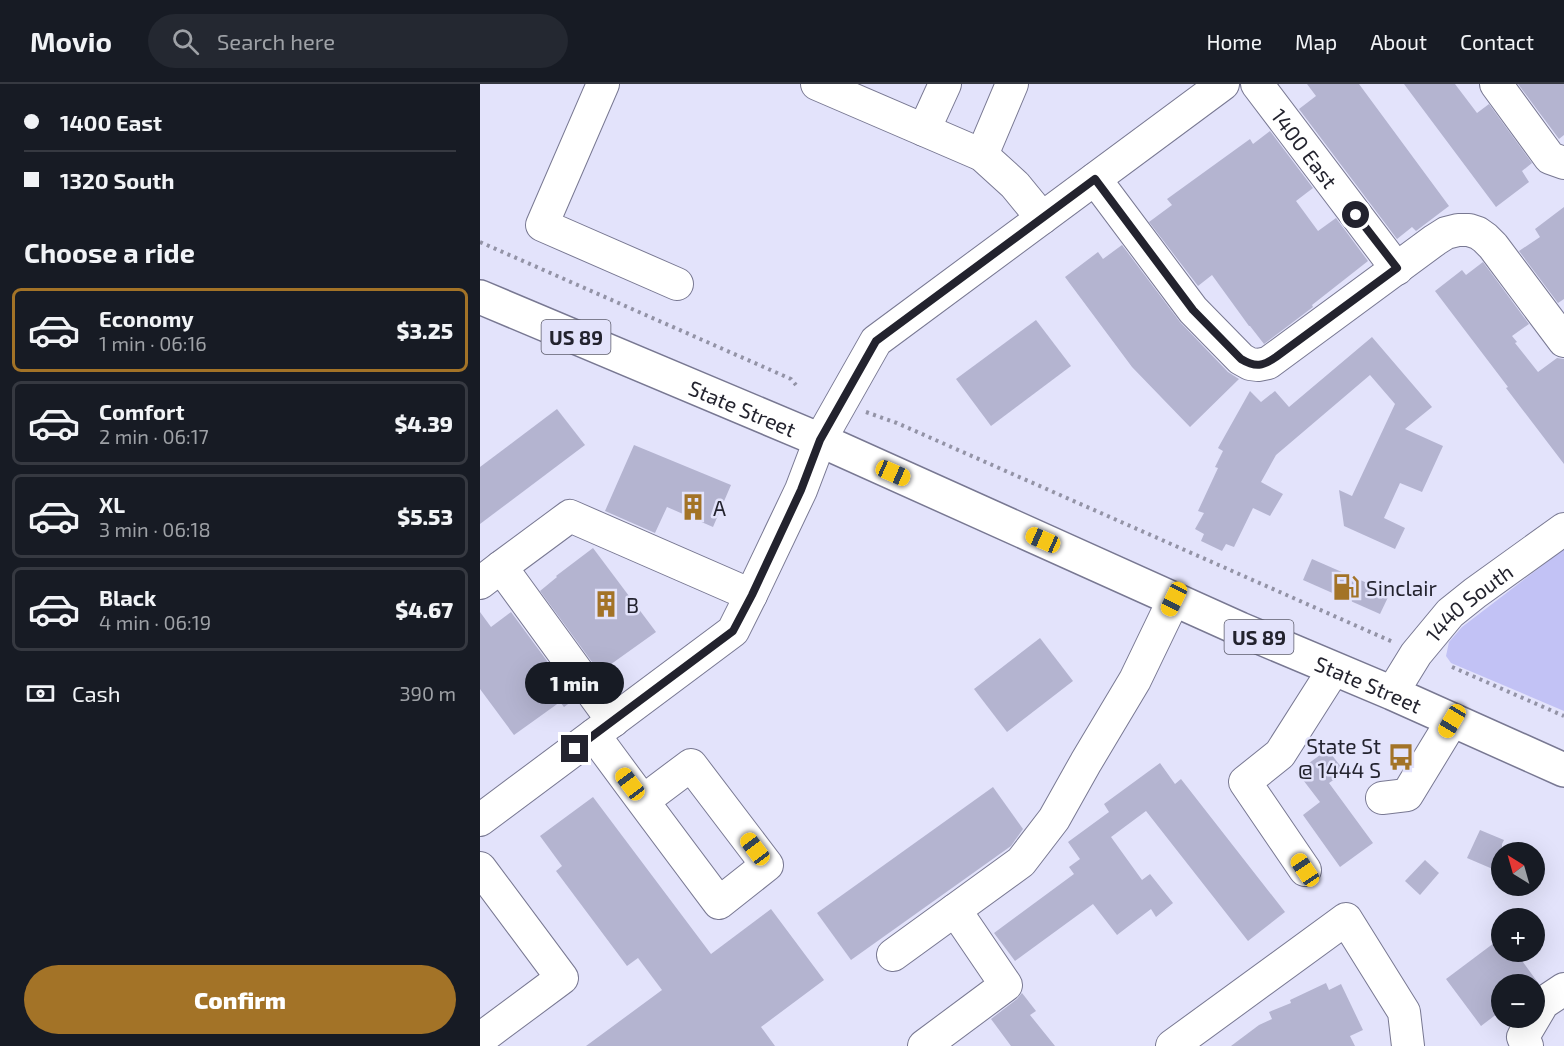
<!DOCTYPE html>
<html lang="en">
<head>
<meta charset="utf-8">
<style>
  :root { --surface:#171b24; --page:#242831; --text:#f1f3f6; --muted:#9ea1a6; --line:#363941; --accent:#a37327 }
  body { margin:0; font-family:"Exo 2",sans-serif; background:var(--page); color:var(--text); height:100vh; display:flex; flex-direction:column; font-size:22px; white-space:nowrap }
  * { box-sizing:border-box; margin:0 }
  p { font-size:20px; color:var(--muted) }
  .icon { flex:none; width:33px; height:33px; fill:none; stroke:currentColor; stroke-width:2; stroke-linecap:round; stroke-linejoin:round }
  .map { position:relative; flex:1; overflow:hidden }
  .details { display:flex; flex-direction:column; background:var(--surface); width:480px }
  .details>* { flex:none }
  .top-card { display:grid; align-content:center; height:132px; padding:0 24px; background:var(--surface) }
  .needle { width:39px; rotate:323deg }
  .buttons { position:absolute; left:1011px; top:758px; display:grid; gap:12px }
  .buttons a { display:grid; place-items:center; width:54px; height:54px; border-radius:50%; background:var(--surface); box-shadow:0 6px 24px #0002; font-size:30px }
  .end { position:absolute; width:27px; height:27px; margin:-14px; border:8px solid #23232e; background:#fff; box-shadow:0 0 0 3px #fff }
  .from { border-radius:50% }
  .bubble { position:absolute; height:42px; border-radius:21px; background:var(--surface); box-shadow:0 6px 24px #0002; font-size:20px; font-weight:800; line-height:42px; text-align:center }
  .car { position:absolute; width:18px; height:36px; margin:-18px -9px; border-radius:8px; box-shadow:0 0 4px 2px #0007; background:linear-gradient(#f5c518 24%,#345 0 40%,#f5c518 0 76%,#345 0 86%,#f5c518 0) }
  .top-card b { display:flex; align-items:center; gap:21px; height:57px; font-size:22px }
  .top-card b+b { border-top:2px solid var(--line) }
  .top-card i { width:15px; height:15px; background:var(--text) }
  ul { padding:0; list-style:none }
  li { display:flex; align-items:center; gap:18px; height:84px; margin:0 12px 9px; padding:0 12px; border:3px solid var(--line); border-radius:9px }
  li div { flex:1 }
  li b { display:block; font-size:22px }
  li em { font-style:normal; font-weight:800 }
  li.current { border-color:var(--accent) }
  li>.icon { width:54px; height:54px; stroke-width:1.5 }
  h2 { padding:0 24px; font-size:27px; line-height:72px }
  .pay { display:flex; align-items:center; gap:15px; height:66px; padding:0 24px; font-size:22px }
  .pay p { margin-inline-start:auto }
  .cta { display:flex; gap:12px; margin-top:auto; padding:12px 24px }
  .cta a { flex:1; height:69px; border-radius:36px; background:var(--accent); color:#fff; font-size:24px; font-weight:800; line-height:69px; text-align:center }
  header { display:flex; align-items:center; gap:36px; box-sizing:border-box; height:84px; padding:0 30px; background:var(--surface); border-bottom:2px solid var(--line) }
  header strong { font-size:28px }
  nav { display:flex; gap:33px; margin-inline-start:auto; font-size:21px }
  .search { width:420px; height:54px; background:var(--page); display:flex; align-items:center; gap:15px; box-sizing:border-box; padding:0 21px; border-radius:33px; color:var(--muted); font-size:22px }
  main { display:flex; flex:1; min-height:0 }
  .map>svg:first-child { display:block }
</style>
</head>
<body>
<header>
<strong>Movio</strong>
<div class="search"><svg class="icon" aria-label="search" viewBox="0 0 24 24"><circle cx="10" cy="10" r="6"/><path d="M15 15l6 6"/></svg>Search here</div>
<nav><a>Home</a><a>Map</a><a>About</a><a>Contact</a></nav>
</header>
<main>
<section class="details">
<div class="top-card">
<b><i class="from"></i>1400 East</b>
<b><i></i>1320 South</b>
</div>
<h2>Choose a ride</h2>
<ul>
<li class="current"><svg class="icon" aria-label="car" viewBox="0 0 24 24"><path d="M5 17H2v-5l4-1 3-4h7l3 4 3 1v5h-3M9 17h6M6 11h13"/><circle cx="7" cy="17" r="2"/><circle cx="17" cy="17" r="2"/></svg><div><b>Economy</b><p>1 min · 06:16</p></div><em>$3.25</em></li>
<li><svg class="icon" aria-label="car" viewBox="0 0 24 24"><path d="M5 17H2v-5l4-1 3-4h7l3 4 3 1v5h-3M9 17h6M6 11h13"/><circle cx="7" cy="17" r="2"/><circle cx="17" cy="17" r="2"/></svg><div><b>Comfort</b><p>2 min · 06:17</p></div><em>$4.39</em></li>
<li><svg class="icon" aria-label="car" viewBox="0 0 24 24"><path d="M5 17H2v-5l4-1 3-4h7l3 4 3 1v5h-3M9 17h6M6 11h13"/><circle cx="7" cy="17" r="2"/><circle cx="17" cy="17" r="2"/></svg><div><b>XL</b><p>3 min · 06:18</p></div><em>$5.53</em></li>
<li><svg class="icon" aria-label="car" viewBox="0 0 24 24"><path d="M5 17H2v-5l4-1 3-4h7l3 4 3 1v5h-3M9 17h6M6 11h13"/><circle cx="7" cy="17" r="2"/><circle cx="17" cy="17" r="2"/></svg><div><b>Black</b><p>4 min · 06:19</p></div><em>$4.67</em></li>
</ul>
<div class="pay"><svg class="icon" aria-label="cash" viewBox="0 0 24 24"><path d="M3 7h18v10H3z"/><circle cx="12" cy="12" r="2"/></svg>Cash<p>390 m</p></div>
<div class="cta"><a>Confirm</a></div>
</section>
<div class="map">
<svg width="1084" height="962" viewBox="0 0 1084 962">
  <rect width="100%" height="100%" fill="#e3e3fb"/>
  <polygon fill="#c2c2f5" points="1084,465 1084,627 971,579 966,572 969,558 982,543"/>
  <g fill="#b4b4d0">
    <polygon points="827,0 879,0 969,122 936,147 932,143 917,155 819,25 836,12"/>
    <polygon points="924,0 975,0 997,29 1009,20 1052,79 1042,87 1049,98 1016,123"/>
    <polygon points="1038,0 1084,0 1084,51 1079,55"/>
    <polygon points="790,47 833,104 816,117 838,147 856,134 888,177 832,221 833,223 784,260 770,242 769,242 732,191 718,202 669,138 692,121 687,115 770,55 773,60"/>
    <polygon points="1084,123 1084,215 1078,219 1039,167 1060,153 1055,145"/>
    <polygon points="642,161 700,238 748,288 759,295 710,343 652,283 585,193 618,168 623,175"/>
    <polygon points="1003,178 1049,240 1032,252 1037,258 1035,259 1058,288 1077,274 1084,275 1084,380 1026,304 1028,303 955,207 982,186 986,191"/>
    <polygon points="556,236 591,282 511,342 476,295"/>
    <polygon points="892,253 952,323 925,345 963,362 942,408 920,399 904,434 925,444 915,465 864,442 859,406 872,412 915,320 890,291 796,371 781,398 803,410 790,432 773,424 754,463 746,460 742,467 721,457 724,450 715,445 724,429 718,427 738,384 735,383 743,367 738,364 770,307 781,318 795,307 809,323"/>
    <polygon points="77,325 105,361 0,440 0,383"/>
    <polygon points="154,361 251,401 233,443 187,423 175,449 125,427"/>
    <polygon points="113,464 176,548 127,583 131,588 123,593 60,507 77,493 76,492"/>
    <polygon points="832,475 910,509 900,530 823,496"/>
    <polygon points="0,528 11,543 31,528 95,615 84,623 80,618 34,651 0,605"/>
    <polygon points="560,554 593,597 527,648 494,605"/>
    <polygon points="848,666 865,688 849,699 893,759 860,783 823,731 840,718 817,688 840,671 841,672"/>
    <polygon points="680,679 695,700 701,695 805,828 768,857 666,727 631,753 662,796 670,790 693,819 676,833 671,825 637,851 613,820 535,877 514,849 594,790 589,783 600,775 588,758 629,728 624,720"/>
    <polygon points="513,703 543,745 531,762 371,876 337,829"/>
    <polygon points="113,713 231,870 291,825 344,896 281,943 295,962 106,962 182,906 158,874 147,882 76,787 82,782 60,752"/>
    <polygon points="1000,746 1024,756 1022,760 1022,789 987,774"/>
    <polygon points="945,776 959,789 940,811 925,797"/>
    <polygon points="1022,853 1022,867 1035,867 1059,900 1022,900 1022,926 1001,942 966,895"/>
    <polygon points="846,899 849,906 861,900 883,946 870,952 875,962 751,962 779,941 792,935 789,928 811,919 810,916"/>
    <polygon points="542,909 556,927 550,931 575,962 531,962 511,935 537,915"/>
  </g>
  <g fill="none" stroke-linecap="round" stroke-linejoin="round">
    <defs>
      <g id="minor">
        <polyline points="123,0 62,141 197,200"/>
        <polyline points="337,0 502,71 535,101 562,134"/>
        <path id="s1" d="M 777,0 L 917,185"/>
        <polyline points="1016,0 1070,74 1084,79"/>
        <polyline points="444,46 465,0"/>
        <polyline points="502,71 532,0"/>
        <polyline points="615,95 713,226 761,275 770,280 778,281 788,279 955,156 966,149 978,146 989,146 998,149 1005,154 1013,162 1084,257"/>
        <polyline points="21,483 90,432 271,511"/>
        <polyline points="0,499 21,483 133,637"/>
        <path id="s2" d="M 912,609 L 936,570 L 970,529 L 995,509 L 1084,445"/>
        <path d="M 114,651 C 155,707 197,763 239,819 L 287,781 L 211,681 L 163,717"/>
        <polyline points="902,714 927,711 972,637"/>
        <polyline points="0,736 253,547 271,511 321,406 340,356 396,257 743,0"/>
        <polyline points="0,784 82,894 0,955"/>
        <polyline points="825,786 765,698 800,670 854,585"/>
        <polyline points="413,871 541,778 574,735 606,678 655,596 694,515"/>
        <polyline points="444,962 526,901 475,826"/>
        <polyline points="692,962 866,835 924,928 928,962"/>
        <polyline points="1047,962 1043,953 1063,919 1084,905"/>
      </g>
      <g id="major">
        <path id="s3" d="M 0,213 L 340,356 L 760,545 L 912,609 L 1084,686"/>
      </g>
    </defs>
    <use href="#minor" stroke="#787892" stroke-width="34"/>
    <use href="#major" stroke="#787892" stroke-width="36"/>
    <g stroke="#9393a6" stroke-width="4" stroke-dasharray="3 4.5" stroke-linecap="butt">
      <polyline points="0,158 311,295 316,301"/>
      <polyline points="386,328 417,339 913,558"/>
      <polyline points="972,583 1084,632"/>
    </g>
    <use href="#minor" stroke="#fff" stroke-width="32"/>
    <use href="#major" stroke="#fff" stroke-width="33"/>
  </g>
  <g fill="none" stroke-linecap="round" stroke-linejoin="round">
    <path stroke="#23232e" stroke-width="8" d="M 95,665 L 253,547 L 272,511 L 321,406 L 340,356 L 396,257 L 615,95 L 713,226 L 761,275 C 776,284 783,282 796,273 L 917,184 L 876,131"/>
  </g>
  <defs>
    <symbol id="building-bare" viewBox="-9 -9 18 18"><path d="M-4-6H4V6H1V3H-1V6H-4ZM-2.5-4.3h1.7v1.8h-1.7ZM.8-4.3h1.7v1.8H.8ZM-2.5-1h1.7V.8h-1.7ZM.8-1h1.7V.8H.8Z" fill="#a37327" stroke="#e3e3fb" stroke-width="2.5" paint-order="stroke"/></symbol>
    <symbol id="fuel-bare" viewBox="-9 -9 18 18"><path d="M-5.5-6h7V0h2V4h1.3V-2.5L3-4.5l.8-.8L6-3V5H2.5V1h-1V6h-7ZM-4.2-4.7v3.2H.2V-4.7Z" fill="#a37327" stroke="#e3e3fb" stroke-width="2.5" paint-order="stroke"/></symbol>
    <symbol id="bus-bare" viewBox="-9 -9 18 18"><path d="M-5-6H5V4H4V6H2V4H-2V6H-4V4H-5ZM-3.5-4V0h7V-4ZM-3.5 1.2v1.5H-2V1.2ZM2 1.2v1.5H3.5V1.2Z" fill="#a37327" stroke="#e3e3fb" stroke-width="2.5" paint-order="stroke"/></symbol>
  </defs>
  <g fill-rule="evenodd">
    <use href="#building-bare" x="194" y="404" width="38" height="38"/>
    <use href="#fuel-bare" x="847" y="484" width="38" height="38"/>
    <use href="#building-bare" x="107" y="501" width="38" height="38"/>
    <use href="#bus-bare" x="902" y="654" width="38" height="38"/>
  </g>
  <g text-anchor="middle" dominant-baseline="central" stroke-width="5" stroke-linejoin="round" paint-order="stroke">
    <g fill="#e3e3fb" stroke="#5d5d6c" stroke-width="1.5">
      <rect x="61.5" y="236" width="69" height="34" rx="4.5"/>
      <rect x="744.5" y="536" width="69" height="34" rx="4.5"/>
    </g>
    <g font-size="20" font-weight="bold" fill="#23232e">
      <text x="96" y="253">US 89</text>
      <text x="779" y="553">US 89</text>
    </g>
    <g font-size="21" fill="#23232e" stroke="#e3e3fb">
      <text stroke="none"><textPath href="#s1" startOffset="80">1400 East</textPath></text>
      <text stroke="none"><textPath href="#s3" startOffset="285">State Street</textPath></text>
      <text stroke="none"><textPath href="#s2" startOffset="120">1440 South</textPath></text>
      <text stroke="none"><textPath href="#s3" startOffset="969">State Street</textPath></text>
    </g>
    <g font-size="21" fill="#23232e" stroke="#e3e3fb" text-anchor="start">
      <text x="233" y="423">A</text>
      <text x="886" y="503">Sinclair</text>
      <text x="146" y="520">B</text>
      <text x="901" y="661" text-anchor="end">State St<tspan x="901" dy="24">@ 1444 S</tspan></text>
    </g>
  </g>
</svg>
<div class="buttons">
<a><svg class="needle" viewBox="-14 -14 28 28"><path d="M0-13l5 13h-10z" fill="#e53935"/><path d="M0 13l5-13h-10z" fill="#9ea1a6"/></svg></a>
<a>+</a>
<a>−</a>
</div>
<i class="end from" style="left:876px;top:131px"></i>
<i class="end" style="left:95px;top:665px"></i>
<div class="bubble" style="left:45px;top:578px;width:99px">1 min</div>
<i class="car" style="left:413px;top:389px;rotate:114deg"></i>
<i class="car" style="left:563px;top:456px;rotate:294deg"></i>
<i class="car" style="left:694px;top:515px;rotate:206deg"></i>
<i class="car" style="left:972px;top:637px;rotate:211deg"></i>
<i class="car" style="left:150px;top:700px;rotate:323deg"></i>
<i class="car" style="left:275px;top:765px;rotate:323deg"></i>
<i class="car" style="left:825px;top:786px;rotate:326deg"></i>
</div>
</main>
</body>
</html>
